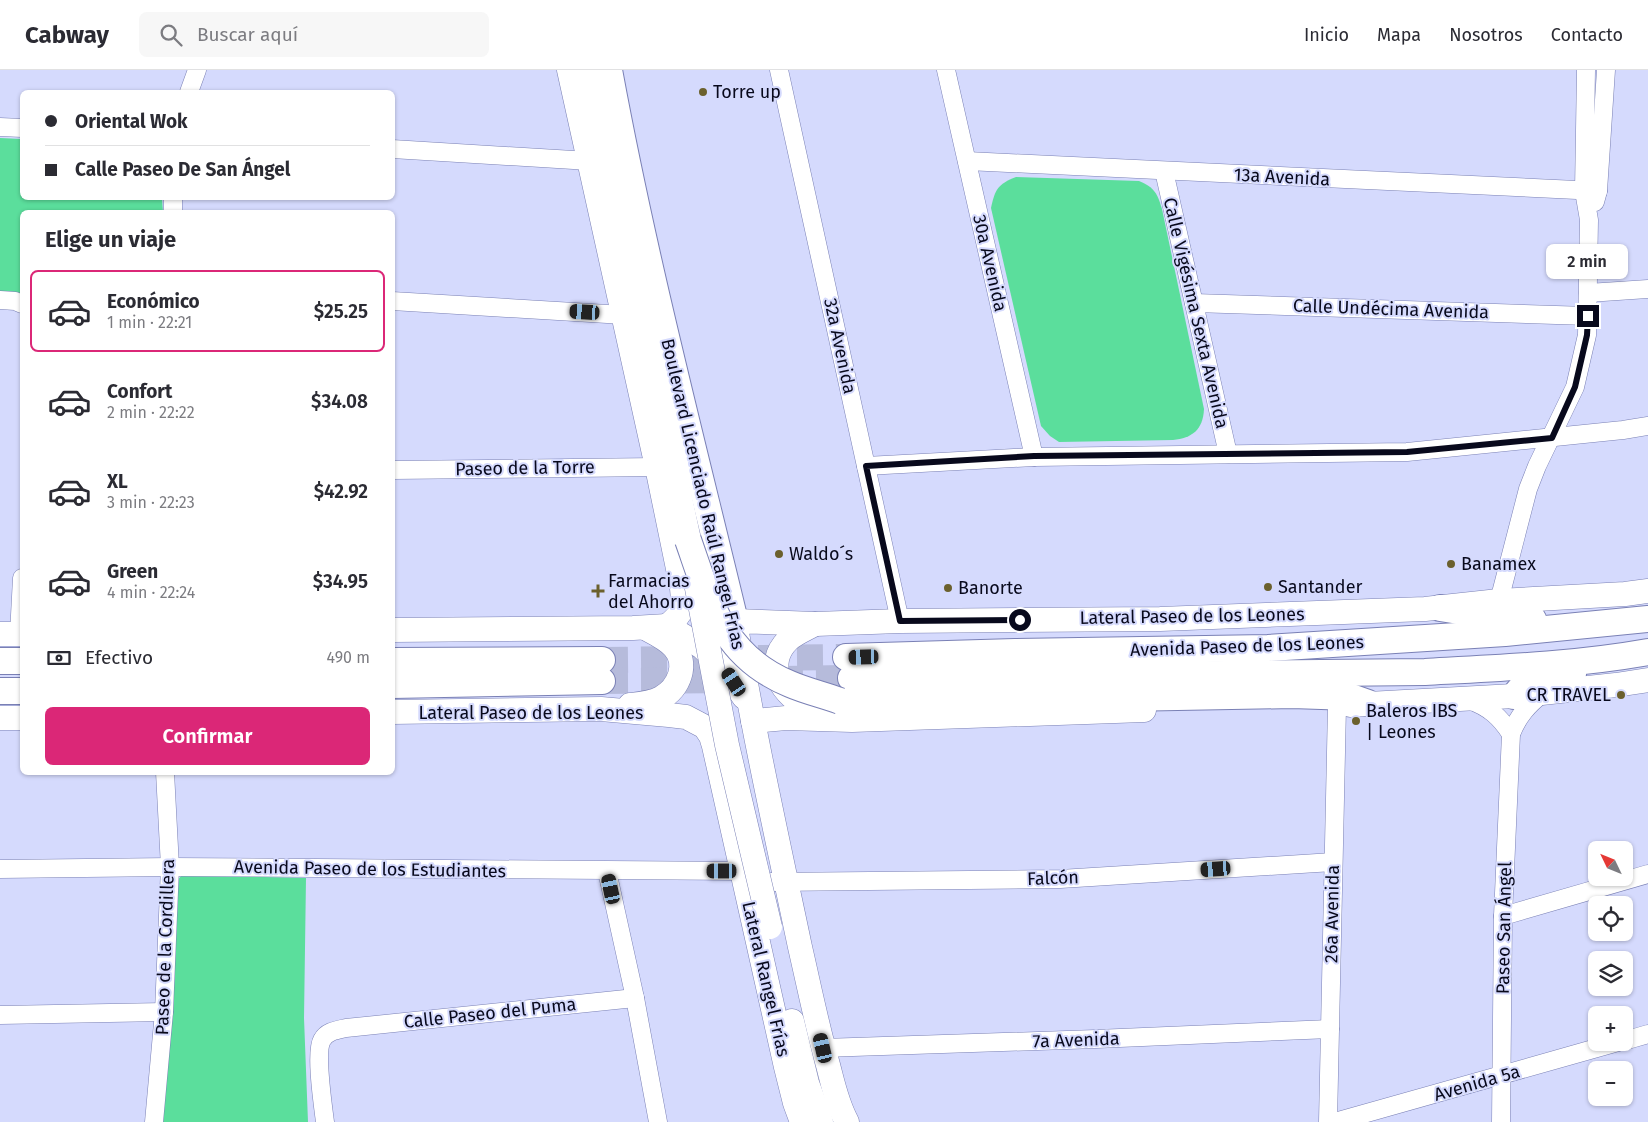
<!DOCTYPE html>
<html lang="es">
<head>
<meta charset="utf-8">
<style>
  :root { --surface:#fff; --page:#f7f7f7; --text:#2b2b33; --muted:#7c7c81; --line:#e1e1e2; --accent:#db2777 }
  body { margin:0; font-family:"Fira Sans",sans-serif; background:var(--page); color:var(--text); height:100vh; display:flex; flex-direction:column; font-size:19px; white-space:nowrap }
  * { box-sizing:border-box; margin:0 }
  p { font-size:16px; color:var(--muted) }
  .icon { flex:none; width:28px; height:28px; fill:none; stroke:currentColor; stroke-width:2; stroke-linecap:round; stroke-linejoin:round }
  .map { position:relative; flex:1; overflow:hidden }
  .sheet { position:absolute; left:20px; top:140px; width:375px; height:565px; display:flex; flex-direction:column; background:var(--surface); border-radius:8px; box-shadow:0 1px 4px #0004 }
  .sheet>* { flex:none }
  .guide { position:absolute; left:20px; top:20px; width:375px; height:110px; border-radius:8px; box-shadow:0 1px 4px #0004; display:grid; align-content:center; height:110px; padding:0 25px; background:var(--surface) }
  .needle { width:32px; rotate:313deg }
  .controls { position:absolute; left:1588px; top:771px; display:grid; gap:10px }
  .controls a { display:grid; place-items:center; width:45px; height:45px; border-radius:8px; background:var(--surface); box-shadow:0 1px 4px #0004; font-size:25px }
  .end { position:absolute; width:22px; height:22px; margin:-11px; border:6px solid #08091c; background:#fff; box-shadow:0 0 0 2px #fff }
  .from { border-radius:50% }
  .bubble { position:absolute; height:35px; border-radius:8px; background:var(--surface); box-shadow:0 1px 4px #0004; font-size:16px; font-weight:600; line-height:35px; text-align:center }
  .car { position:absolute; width:15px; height:30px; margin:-15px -8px; border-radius:6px; box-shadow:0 0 4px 1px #0007; background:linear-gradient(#222 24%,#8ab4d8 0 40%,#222 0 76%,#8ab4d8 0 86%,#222 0) }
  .guide b { display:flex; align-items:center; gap:18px; height:48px; font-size:19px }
  .guide b+b { border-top:1px solid var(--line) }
  .guide i { width:12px; height:12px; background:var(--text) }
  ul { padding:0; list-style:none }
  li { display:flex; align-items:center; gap:15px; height:82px; margin:0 10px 8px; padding:0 15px; border:2px solid transparent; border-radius:8px }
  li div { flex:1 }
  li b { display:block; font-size:19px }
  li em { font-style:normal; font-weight:600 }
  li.selected { border-color:var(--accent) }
  li>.icon { width:45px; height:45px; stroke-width:1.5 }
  h2 { padding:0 25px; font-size:22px; line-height:60px }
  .pay { display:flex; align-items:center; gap:12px; height:55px; padding:0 25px; font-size:19px }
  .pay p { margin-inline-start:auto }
  .button { display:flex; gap:10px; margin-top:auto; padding:10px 25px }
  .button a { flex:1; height:58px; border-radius:8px; background:var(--accent); color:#fff; font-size:20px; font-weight:600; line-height:58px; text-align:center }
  header { display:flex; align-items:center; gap:30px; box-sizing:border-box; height:70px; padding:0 25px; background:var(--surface); border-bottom:1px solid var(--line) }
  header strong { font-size:24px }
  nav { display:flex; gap:28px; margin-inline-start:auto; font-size:18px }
  .search { width:350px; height:45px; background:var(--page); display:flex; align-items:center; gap:12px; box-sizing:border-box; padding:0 18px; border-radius:8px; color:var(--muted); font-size:19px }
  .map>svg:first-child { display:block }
</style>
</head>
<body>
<header>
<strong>Cabway</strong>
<div class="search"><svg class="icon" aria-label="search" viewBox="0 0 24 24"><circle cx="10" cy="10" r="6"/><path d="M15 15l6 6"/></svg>Buscar aquí</div>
<nav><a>Inicio</a><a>Mapa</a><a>Nosotros</a><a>Contacto</a></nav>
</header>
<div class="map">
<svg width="1648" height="1052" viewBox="0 0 1648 1052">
  <rect width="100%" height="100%" fill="#d5dafd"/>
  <g fill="#5bde9c">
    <polygon points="0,68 22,69 22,128 162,128 163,142 22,142 22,224 0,223"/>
    <path d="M 1016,107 L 1139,111 C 1155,118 1157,123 1162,139 L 1204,339 C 1203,360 1192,368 1173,370 L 1059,372 L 1050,366 L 1041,356 L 991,138 C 995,119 998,114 1016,107 Z"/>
    <polygon points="182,805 306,808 304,948 308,1052 163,1052 173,815"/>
  </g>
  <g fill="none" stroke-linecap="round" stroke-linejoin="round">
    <g stroke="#b6bbdb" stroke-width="26" stroke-dasharray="26 13" stroke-linecap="butt">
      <polyline points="602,590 846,587"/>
      <polyline points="777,609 851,608"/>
      <polyline points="602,611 738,610"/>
    </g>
    <defs>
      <g id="street">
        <polyline points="779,0 900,551"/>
        <polyline points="946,0 1034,387"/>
        <polyline points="189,22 197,0"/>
        <polyline points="0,57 22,58"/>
        <polyline points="392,79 590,91"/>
        <polyline points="967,91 1598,121"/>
        <polyline points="1164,101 1228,384"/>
        <polyline points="1595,132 1598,121 1606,0"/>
        <polyline points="173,142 173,128"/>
        <polyline points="1588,223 1648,219"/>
        <polyline points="0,230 15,231 22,234"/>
        <polyline points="392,231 624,245"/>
        <polyline points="1194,233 1588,246"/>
        <polyline points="866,396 1034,387 1407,382 1623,360 1648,356"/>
        <polyline points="392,400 657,397"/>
        <polyline points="1499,531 1528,419 1537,396 1575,317 1587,265 1589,150 1584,121 1586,0"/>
        <polyline points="19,564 22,508"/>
        <path d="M 1469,630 C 1489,637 1500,647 1511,664"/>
        <polyline points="0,799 170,797 741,801"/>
        <polyline points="607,801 635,928 658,1052"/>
        <polyline points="771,812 1060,809 1333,792"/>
        <polyline points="1503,846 1648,804"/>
        <polyline points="0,945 164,942"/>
        <polyline points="1624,971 1648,964"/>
        <polyline points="823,978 1096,969 1330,959"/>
        <polyline points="154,1052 164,942 170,797 165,702"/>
        <path d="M 325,1052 C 323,1036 315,982 322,970 C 327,961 337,960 346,958 L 635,928"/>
        <polyline points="1328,1052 1337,636"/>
        <polyline points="1335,1052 1618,972"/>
        <path d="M 1501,1052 L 1503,846 L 1511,664 C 1518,646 1528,635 1543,623"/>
      </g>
      <g id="secondary">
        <path d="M 569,0 L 657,397 L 682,518 C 684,537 683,544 667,556"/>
        <path d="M 815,554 C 806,559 794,564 788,570 C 763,595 782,627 811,638 C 817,641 823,642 830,643"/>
        <polyline points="667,556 702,577 726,600 744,627"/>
        <polyline points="392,560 633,558 667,556"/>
        <polyline points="0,564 22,564"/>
        <path d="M 630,635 C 640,634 652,633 661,628 C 679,618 689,594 674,577 C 666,568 654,563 645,558"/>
        <polyline points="1350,635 1514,626 1616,615 1648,610"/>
        <polyline points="392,642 601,639 669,645 686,647 705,657 711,666 714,676 786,997 795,1033 802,1052"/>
        <polyline points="0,648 22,648"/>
        <polyline points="753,651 786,648 852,650 1144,640"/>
        <polyline points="792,951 807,1013 821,1052"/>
        <path d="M 847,1052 C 837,1034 833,1014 828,995 C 817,956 809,916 800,877 C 777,768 753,660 735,551 L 815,554 L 900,551 L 1160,549 L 1425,539 L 1499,531 L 1625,524 L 1648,521"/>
      </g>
      <g id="primary">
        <polyline points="587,0 688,470"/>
        <path d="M 609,0 C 643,185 691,368 735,551"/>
        <polyline points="1440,538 1465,542 1533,549"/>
        <polyline points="846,587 1015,582 1268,578 1505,563 1648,549"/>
        <polyline points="0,591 22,591"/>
        <polyline points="392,591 602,590"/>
        <path d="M 851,608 L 1425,602 C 1499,598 1575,595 1648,582"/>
        <polyline points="392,615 602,611"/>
        <polyline points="0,621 22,621"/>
        <polyline points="1514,626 1521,618 1573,604"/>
        <polyline points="840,631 860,633 1292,625 1351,627 1368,633"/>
      </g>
    </defs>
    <use href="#street" stroke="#7a80b5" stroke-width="19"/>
    <use href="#secondary" stroke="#7a80b5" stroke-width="25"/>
    <use href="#primary" stroke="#7a80b5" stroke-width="28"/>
    <use href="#street" stroke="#fff" stroke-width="18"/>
    <use href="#secondary" stroke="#fff" stroke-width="24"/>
    <use href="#primary" stroke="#fff" stroke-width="26"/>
    <defs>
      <polyline id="secondary-bridge" points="696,513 727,675 770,857"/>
      <path id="primary-bridge" d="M 688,470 C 710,532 722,586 790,614 C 806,621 824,625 840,631"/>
    </defs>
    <use href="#secondary-bridge" stroke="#7a80b5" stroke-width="25" stroke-linecap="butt"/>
    <use href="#primary-bridge" stroke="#7a80b5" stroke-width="28" stroke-linecap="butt"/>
    <use href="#secondary-bridge" stroke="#fff" stroke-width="24"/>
    <use href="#primary-bridge" stroke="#fff" stroke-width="26"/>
  </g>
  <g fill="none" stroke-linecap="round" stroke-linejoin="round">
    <polyline stroke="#08091c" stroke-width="6" points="1020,550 900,551 866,396 1034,386 1407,382 1552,368 1575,317 1587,265 1588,246"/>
  </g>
  <g fill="#6b602d" stroke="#d5dafd" stroke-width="2">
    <circle cx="703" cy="22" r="5"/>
    <circle cx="779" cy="484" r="5"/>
    <circle cx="1451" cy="494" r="5"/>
    <circle cx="1268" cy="517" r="5"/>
    <circle cx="948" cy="518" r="5"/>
    <path d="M595.5 513.5h5v5h5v5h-5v5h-5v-5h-5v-5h5z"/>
    <circle cx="1621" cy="625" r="5"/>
    <circle cx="1356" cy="651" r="5"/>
  </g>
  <g text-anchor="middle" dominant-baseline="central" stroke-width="4" stroke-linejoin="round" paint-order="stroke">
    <g font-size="18" fill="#08091c" stroke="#d5dafd" text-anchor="start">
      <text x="713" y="22">Torre up</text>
      <text x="789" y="484">Waldo´s</text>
      <text x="1461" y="494">Banamex</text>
      <text x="608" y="511">Farmacias<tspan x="608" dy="21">del Ahorro</tspan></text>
      <text x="1278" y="517">Santander</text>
      <text x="958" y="518">Banorte</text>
      <text x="1611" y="625" text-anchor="end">CR TRAVEL</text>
      <text x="1366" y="641">Baleros IBS<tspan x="1366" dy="21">| Leones</tspan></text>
    </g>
    <g font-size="18" fill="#08091c" stroke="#d5dafd">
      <text transform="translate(1282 107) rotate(3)">13a Avenida</text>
      <text transform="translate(990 193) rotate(77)">30a Avenida</text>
      <text transform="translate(1391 239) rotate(2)">Calle Undécima Avenida</text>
      <text transform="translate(1196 243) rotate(77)">Calle Vigésima Sexta Avenida</text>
      <text transform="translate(840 276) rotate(78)">32a Avenida</text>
      <text transform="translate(525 398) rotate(-1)">Paseo de la Torre</text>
      <text transform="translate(703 424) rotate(77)">Boulevard Licenciado Raúl Rangel Frías</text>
      <text transform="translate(1192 546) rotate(-1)">Lateral Paseo de los Leones</text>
      <text transform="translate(1247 576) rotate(-2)">Avenida Paseo de los Leones</text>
      <text x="531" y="643">Lateral Paseo de los Leones</text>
      <text transform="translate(370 799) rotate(1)">Avenida Paseo de los Estudiantes</text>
      <text transform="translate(1053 808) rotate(-2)">Falcón</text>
      <text transform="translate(1332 844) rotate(-89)">26a Avenida</text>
      <text transform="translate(1504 858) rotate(-89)">Paseo San Ángel</text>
      <text transform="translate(165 877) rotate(-88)">Paseo de la Cordillera</text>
      <text transform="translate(766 909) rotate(77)">Lateral Rangel Frías</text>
      <text transform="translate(490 943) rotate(-6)">Calle Paseo del Puma</text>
      <text transform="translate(1076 970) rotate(-2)">7a Avenida</text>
      <text transform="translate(1477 1013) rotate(-16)">Avenida 5a</text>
    </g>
  </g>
</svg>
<div class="controls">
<a><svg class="needle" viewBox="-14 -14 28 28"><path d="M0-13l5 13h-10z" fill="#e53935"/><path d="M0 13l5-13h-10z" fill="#7c7c81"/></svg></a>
<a><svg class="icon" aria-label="locate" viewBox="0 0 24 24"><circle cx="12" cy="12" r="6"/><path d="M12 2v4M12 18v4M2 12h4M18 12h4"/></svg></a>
<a><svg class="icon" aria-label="layers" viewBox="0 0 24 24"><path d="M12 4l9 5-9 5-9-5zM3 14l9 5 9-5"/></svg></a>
<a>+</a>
<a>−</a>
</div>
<i class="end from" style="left:1020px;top:550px"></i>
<i class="end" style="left:1588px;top:246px"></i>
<div class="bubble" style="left:1546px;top:174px;width:82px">2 min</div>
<i class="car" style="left:585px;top:242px;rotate:273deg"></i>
<i class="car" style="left:864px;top:587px;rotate:268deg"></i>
<i class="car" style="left:734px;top:612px;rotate:327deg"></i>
<i class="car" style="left:1216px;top:799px;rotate:266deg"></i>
<i class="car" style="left:722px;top:801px;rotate:270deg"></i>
<i class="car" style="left:611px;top:819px;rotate:348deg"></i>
<i class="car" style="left:823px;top:978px;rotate:347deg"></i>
<div class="guide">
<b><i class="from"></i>Oriental Wok</b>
<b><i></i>Calle Paseo De San Ángel</b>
</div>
<section class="sheet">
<h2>Elige un viaje</h2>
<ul>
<li class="selected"><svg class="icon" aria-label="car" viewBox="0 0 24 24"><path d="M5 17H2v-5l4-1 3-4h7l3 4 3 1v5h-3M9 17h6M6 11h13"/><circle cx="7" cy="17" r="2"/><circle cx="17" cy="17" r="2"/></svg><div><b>Económico</b><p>1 min · 22:21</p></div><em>$25.25</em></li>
<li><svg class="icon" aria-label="car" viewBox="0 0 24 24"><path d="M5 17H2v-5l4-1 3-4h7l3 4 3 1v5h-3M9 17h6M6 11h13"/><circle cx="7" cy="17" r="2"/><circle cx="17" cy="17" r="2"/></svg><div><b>Confort</b><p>2 min · 22:22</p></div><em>$34.08</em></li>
<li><svg class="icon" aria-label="car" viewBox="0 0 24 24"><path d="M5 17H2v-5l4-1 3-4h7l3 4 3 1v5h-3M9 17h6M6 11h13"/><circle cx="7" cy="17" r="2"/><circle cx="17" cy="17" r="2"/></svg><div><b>XL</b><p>3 min · 22:23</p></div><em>$42.92</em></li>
<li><svg class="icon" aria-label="car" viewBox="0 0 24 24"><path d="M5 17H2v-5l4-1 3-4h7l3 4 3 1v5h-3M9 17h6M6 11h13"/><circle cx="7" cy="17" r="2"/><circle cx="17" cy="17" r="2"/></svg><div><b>Green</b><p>4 min · 22:24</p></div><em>$34.95</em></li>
</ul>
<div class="pay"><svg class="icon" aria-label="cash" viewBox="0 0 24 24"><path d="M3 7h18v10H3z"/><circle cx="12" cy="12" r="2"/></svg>Efectivo<p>490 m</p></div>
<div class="button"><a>Confirmar</a></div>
</section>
</div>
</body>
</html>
